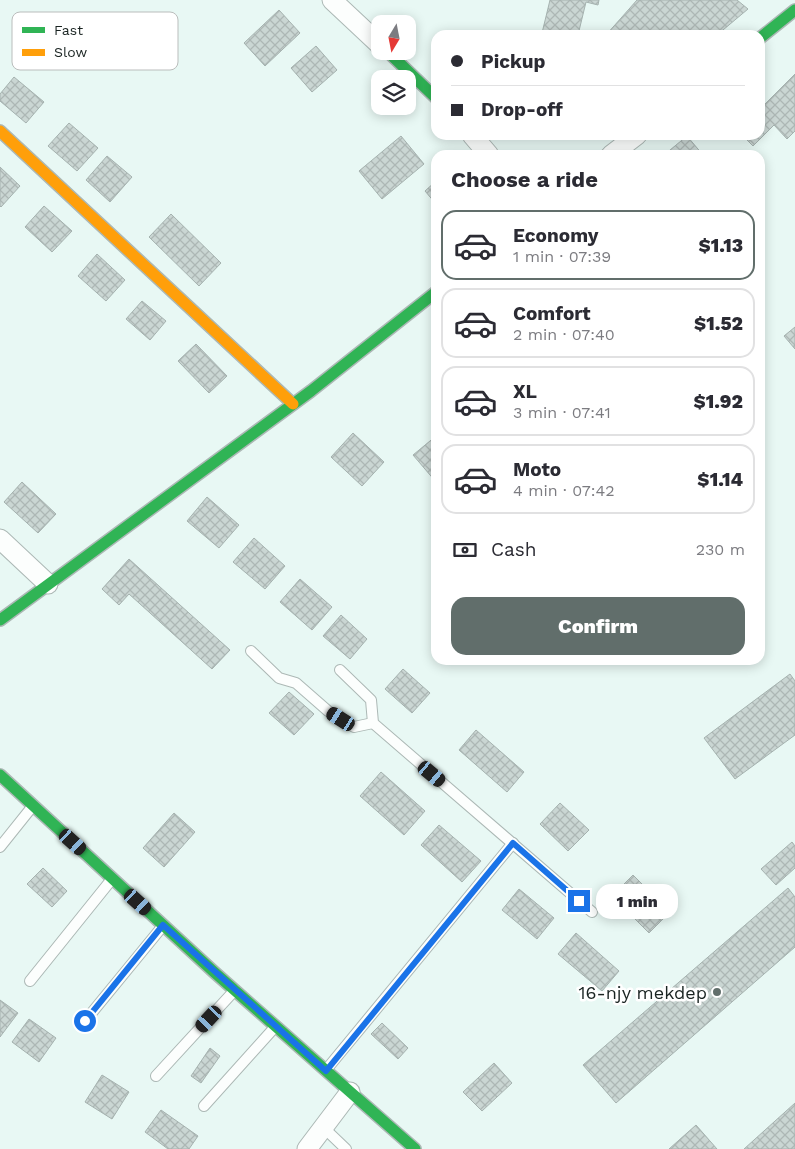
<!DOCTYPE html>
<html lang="en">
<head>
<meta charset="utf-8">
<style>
  :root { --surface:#fff; --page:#f2f2f3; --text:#2b2b33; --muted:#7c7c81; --line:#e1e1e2; --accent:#616e6b }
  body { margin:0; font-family:"Work Sans",sans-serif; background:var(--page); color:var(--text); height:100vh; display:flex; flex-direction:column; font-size:19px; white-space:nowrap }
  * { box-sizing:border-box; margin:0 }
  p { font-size:16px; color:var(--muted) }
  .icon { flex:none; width:28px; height:28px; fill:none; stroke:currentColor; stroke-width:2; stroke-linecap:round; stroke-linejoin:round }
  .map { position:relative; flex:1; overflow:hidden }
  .sheet { position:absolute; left:431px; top:150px; width:334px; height:515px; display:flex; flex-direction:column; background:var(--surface); border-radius:15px; box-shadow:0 2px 12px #0003 }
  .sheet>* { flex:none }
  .guide { position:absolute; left:431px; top:30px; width:334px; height:110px; border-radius:15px; box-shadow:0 2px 12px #0003; display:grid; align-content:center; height:110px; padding:0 20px; background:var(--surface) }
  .needle { width:32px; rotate:190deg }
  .controls { position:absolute; left:371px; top:15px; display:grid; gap:10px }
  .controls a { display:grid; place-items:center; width:45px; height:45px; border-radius:10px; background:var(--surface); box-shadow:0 2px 12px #0003; font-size:25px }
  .end { position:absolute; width:22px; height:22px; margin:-11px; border:6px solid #1a73e8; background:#fff; box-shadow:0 0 0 2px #fff }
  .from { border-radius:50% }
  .bubble { position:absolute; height:35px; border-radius:15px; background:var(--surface); box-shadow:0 2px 12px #0003; font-size:16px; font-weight:800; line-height:35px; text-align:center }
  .car { position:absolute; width:15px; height:30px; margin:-15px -8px; border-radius:6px; box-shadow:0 0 4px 1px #0007; background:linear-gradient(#222 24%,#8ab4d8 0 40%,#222 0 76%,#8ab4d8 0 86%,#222 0) }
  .guide b { display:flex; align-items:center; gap:18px; height:48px; font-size:19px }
  .guide b+b { border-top:1px solid var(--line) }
  .guide i { width:12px; height:12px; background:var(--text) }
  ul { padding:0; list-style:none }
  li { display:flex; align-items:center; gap:15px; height:70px; margin:0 10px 8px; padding:0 10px; border:2px solid var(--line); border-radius:15px }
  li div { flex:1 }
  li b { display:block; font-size:19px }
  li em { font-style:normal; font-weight:800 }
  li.on { border-color:var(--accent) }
  li>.icon { width:45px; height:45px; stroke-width:1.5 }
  h2 { padding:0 20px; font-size:22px; line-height:60px }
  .pay { display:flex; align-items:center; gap:12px; height:55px; padding:0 20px; font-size:19px }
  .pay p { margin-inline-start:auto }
  .action { display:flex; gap:10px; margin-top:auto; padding:10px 20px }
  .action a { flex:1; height:58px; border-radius:15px; background:var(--accent); color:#fff; font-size:20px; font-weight:800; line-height:58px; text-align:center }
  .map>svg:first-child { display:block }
</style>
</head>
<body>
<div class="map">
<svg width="795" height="1149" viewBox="0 0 795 1149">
  <defs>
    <pattern id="building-cross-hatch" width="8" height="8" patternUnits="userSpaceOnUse" patternTransform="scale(1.25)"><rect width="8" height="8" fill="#cad6d3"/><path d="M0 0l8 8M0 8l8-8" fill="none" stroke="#adb7b5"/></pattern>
  </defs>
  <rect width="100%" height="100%" fill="#e8f8f4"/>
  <g fill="url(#building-cross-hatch)" stroke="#a5b2af">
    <polygon points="550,0 599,0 598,5 586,2 578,35 550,35 542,33"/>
    <polygon points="637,0 737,0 748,9 717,35 606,35"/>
    <polygon points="279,10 300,33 265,66 244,43"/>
    <polygon points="316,46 337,70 312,92 291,68"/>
    <polygon points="795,74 795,131 787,139 774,125 753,146 742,135 760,135 760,109"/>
    <polygon points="14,77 44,102 26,123 0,101 0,94"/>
    <polygon points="69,123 98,148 77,171 48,146"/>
    <polygon points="401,136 424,164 382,199 359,171"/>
    <polygon points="687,136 703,155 664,155"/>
    <polygon points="107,156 132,177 110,202 86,180"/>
    <polygon points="0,167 20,186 1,207 0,206"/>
    <polygon points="436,181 436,204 425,191"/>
    <polygon points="44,206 72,231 52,252 25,227"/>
    <polygon points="171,214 221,263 199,286 149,237"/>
    <polygon points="97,254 125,280 106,301 78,276"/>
    <polygon points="142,301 166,321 150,340 126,319"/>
    <polygon points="795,327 795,349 784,336"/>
    <polygon points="196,344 227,376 209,393 178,361"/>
    <polygon points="353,433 384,462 362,486 331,457"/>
    <polygon points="436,436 436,482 413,455"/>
    <polygon points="22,482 56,514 38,533 4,502"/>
    <polygon points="207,497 239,525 219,548 187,521"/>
    <polygon points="254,538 285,566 265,589 233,562"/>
    <polygon points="129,559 230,650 212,669 129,594 119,605 102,589"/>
    <polygon points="300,579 332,607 312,630 280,602"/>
    <polygon points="341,615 367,639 350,659 323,636"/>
    <polygon points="403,669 430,693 412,713 385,689"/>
    <polygon points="790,674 795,681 795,735 735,779 704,738"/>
    <polygon points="289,692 314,714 294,735 269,713"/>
    <polygon points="476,730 524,772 507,792 459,750"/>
    <polygon points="381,772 425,811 404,835 360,796"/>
    <polygon points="560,803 589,830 568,851 540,824"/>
    <polygon points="174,813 195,832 164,867 143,848"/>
    <polygon points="439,825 481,861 462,882 421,845"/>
    <polygon points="792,842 795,846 795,868 776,885 761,869"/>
    <polygon points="43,868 67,891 52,907 27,884"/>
    <polygon points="633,875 670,912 649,933 612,896"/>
    <polygon points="788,888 795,897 795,947 616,1103 583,1065"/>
    <polygon points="519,889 554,918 537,939 502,910"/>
    <polygon points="576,933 619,971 602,991 558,954"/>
    <polygon points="0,1000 18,1013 0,1037"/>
    <polygon points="29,1019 56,1038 39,1062 12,1042"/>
    <polygon points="382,1023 408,1048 398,1059 371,1034"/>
    <polygon points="210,1048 220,1056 201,1083 191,1076"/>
    <polygon points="494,1063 512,1083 482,1111 463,1092"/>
    <polygon points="102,1075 129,1092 112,1119 85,1102"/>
    <polygon points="795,1103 795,1149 744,1149"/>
    <polygon points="161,1110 198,1136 189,1149 168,1149 145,1132"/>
    <polygon points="696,1125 717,1149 669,1149"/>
  </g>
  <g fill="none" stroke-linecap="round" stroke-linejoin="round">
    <defs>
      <g id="lane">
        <polyline points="251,651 279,678 296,683 328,711 354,727 373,723"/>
        <polyline points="340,670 371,700 373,723 592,912"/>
        <polyline points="0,847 32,807"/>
        <polyline points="30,981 112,879"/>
        <polyline points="85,1021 162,927"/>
        <polyline points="326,1070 513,843"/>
        <polyline points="156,1076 235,990"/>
        <polyline points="204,1106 275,1027"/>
        <polyline points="323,1127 346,1149"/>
      </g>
      <g id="street">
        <polyline points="332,0 380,45"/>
        <polyline points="472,135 489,155"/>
        <polyline points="611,155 637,135"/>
        <polyline points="0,539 48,584"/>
        <polyline points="307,1149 350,1092"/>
      </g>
      <g id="fast">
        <polyline points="760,38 795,10"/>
        <polyline points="387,51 436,98"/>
        <polyline points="0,620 311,391 436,292"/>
        <polyline points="0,775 214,972 415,1149"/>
      </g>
      <polyline id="slow" points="0,131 293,404"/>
    </defs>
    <use href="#lane" stroke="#acb8b5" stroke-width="12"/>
    <use href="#street" stroke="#acb8b5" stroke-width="21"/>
    <use href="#fast" stroke="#acb8b5" stroke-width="14"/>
    <use href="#slow" stroke="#acb8b5" stroke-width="14"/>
    <use href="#lane" stroke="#fcfefd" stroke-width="10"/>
    <use href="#street" stroke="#fcfefd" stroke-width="19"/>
    <use href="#fast" stroke="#30b455" stroke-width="11"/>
    <use href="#slow" stroke="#ff9f0a" stroke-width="11"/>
  </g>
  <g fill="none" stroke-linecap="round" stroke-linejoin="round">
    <polyline stroke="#1a73e8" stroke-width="6" points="85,1021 163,925 326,1071 513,843 579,901"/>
  </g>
  <circle fill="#616e6b" stroke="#fff" stroke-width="2" cx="717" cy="992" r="5"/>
  <g text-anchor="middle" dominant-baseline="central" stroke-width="5" stroke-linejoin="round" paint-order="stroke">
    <g font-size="18" fill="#192321" stroke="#fff" text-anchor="end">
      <text x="707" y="992">16-njy mekdep</text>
    </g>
  </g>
  <rect x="12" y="12" width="166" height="58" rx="8" fill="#fff" stroke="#babdbc" stroke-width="1"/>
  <rect x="22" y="27" width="23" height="6" fill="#30b455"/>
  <rect x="22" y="49" width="23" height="7" fill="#ff9f0a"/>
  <g font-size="14" fill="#192321">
    <text x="54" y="35">Fast</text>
    <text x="54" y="57">Slow</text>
  </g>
</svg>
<div class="controls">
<a><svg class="needle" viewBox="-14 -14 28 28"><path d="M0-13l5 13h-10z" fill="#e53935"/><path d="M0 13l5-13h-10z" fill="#7c7c81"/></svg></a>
<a><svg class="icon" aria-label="layers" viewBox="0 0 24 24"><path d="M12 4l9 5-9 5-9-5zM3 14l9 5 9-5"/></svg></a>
</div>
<i class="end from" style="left:85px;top:1021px"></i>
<i class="end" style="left:579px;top:901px"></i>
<div class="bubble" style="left:596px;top:884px;width:82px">1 min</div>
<i class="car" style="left:341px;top:719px;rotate:302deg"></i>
<i class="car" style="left:432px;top:774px;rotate:130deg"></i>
<i class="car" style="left:73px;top:842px;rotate:132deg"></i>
<i class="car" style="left:138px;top:902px;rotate:132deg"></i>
<i class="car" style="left:209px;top:1019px;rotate:223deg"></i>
<div class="guide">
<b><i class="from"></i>Pickup</b>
<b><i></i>Drop-off</b>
</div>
<section class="sheet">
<h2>Choose a ride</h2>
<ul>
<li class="on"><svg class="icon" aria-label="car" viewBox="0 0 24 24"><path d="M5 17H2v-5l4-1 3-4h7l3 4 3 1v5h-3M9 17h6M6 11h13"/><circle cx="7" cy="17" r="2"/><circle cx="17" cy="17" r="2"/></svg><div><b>Economy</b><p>1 min · 07:39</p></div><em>$1.13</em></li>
<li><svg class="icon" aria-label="car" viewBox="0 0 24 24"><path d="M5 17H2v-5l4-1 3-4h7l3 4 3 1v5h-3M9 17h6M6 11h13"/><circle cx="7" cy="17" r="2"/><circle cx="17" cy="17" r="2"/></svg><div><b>Comfort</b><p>2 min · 07:40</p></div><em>$1.52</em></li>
<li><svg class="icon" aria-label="car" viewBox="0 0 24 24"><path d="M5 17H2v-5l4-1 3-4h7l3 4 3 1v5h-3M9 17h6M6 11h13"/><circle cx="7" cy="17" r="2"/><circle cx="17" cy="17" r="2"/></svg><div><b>XL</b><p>3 min · 07:41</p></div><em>$1.92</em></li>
<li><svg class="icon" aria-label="car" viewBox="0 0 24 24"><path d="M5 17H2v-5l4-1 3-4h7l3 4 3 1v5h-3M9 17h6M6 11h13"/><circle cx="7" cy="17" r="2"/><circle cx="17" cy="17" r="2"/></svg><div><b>Moto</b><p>4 min · 07:42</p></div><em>$1.14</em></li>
</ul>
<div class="pay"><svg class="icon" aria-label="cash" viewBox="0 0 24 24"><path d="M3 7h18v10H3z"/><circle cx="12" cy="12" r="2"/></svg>Cash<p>230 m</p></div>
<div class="action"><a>Confirm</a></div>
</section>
</div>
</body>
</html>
